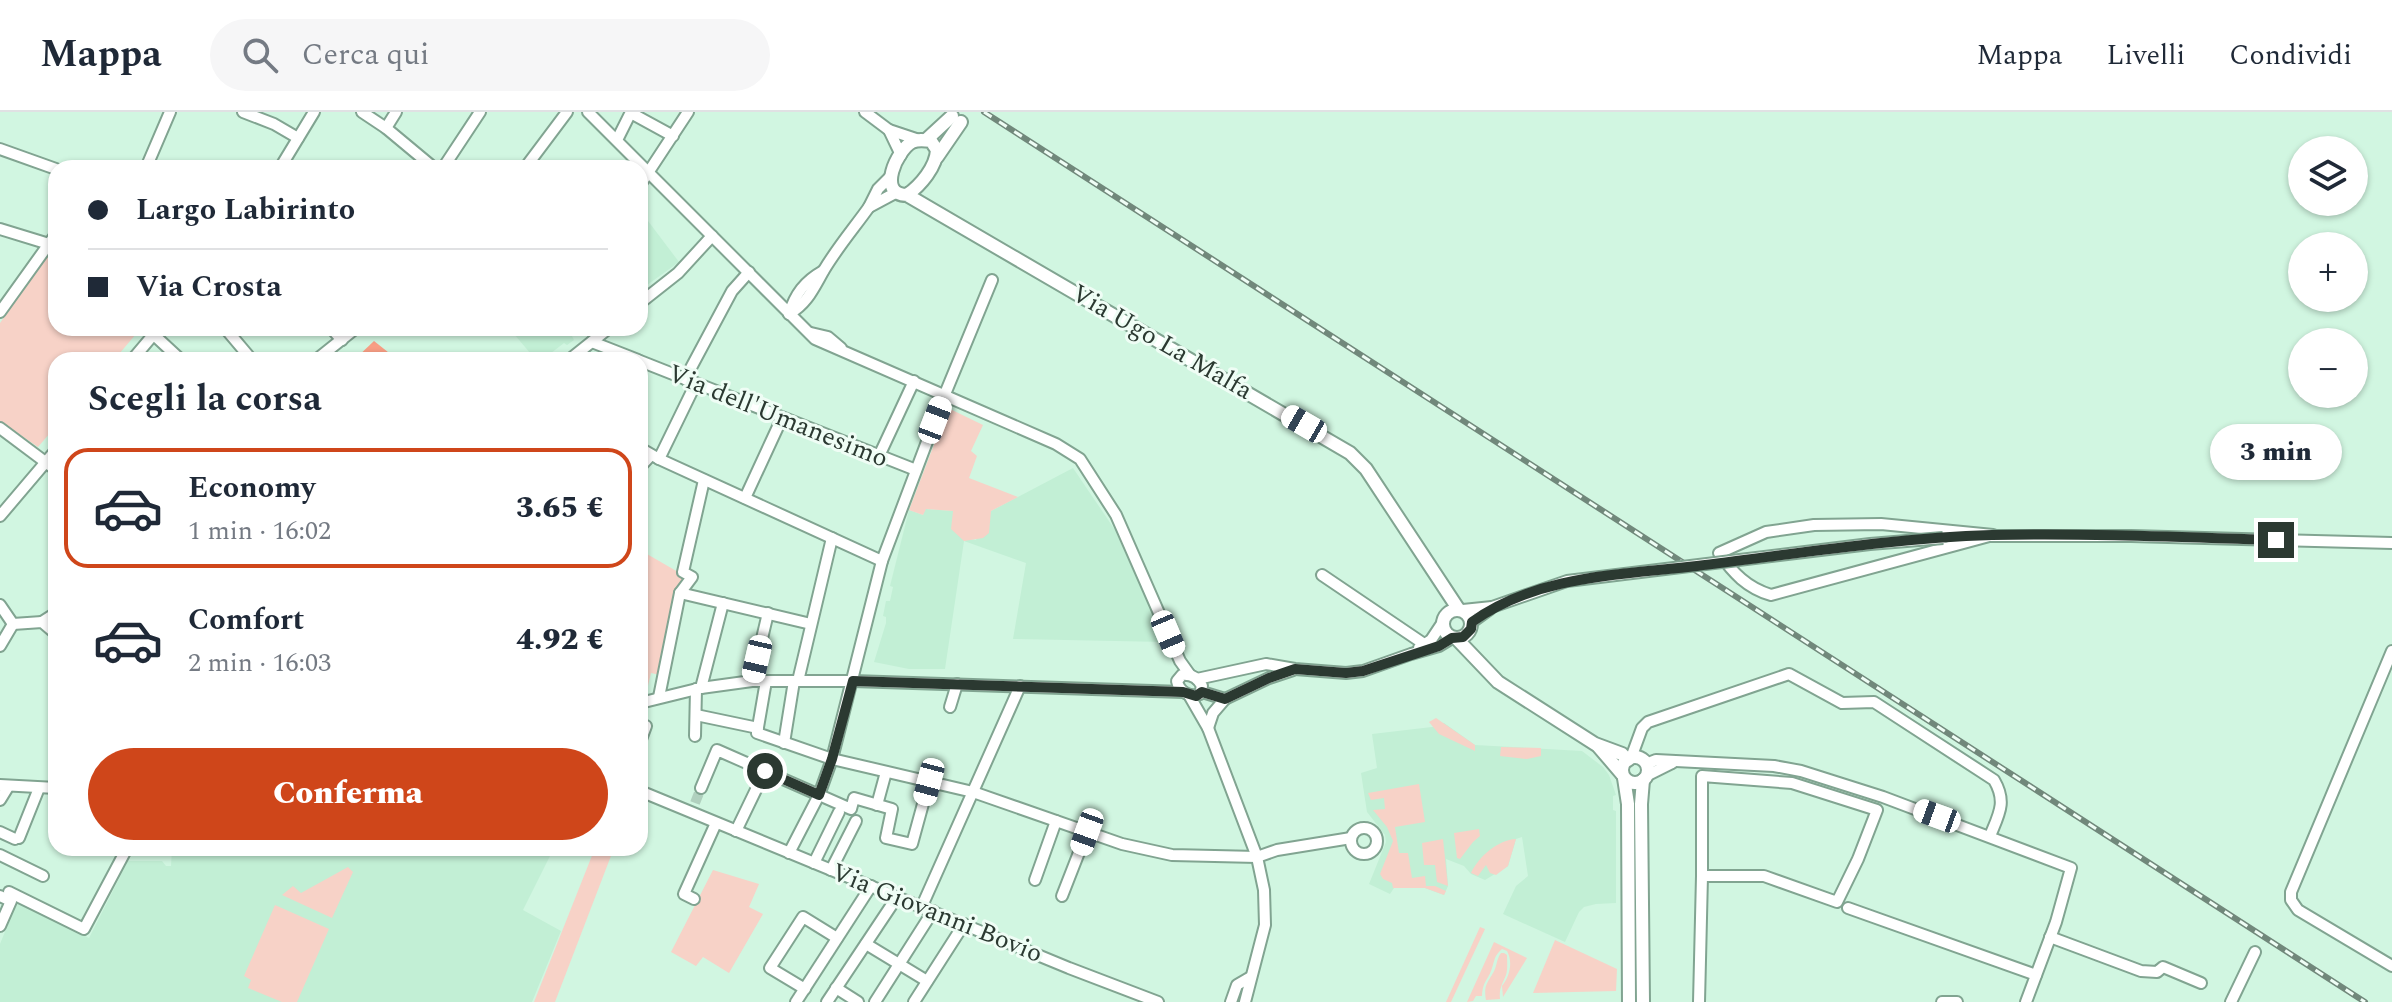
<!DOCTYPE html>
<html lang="it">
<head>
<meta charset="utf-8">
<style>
  :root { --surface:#fff; --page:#f6f6f7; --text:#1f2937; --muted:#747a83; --line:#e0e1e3; --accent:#cf461a }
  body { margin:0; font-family:Spectral,serif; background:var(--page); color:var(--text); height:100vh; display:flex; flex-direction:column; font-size:30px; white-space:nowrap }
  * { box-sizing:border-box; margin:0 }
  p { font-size:26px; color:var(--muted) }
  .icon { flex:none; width:44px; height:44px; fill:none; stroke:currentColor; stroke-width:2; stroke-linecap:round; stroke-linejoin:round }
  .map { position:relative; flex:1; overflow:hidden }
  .drawer { position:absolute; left:48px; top:240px; width:600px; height:504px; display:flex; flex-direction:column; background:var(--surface); border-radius:24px; box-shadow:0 2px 6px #0004 }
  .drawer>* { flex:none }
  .top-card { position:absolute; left:48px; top:48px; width:600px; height:176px; border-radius:24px; box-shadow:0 2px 6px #0004; display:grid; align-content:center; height:176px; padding:0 40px; background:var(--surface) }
  .controls { position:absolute; left:2288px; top:24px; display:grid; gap:16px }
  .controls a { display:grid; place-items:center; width:80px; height:80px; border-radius:50%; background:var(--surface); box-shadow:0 2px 6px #0004; font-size:40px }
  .end { position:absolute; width:36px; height:36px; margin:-18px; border:10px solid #2b3931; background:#fff; box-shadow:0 0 0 4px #fff }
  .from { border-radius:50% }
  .bubble { position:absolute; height:56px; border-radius:28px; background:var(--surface); box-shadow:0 2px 6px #0004; font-size:26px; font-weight:800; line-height:56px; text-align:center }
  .car { position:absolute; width:24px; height:48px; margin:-24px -12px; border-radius:10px; box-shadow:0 0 6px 2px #0007; background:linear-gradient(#fff 24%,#345 0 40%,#fff 0 76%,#345 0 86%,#fff 0) }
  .top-card b { display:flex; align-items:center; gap:28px; height:76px; font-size:30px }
  .top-card b+b { border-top:2px solid var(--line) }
  .top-card i { width:20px; height:20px; background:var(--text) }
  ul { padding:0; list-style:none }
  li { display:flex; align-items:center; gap:24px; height:120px; margin:0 16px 12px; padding:0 24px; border:4px solid transparent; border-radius:24px }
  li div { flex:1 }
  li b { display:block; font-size:30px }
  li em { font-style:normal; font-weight:800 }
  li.current { border-color:var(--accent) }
  li>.icon { width:72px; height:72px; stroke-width:1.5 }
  h2 { padding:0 40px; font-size:36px; line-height:96px }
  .action { display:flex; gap:16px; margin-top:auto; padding:16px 40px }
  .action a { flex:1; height:92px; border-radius:48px; background:var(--accent); color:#fff; font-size:32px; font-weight:800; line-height:92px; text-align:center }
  header { display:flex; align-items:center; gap:48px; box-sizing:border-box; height:112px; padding:0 40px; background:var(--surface); border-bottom:2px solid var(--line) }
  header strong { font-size:38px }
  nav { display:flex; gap:44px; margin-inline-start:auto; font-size:28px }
  .search { width:560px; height:72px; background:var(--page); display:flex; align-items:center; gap:20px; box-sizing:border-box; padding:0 28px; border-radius:44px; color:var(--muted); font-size:30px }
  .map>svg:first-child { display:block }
</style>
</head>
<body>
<header>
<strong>Mappa</strong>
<div class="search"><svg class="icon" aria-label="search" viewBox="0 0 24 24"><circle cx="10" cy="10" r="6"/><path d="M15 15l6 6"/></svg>Cerca qui</div>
<nav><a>Mappa</a><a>Livelli</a><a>Condividi</a></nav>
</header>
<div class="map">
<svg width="2392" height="890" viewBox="0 0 2392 890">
  <rect width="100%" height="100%" fill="#d1f6e1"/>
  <g fill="#c2efd5">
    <polygon points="640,105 645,105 679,150 640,178"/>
    <polygon points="509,216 586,216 587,218 580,223 577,220 572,224 574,228 567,233 564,231 542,248 536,248"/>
    <polygon points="1073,356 1115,418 1165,530 1013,527 1026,451 964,429 945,557 909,557 874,550 886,511 886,505 883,504 886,489 890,489 893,475 890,474 909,398 923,403 925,397 953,399 969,427 976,428 991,399"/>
    <polygon points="1444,611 1475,633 1582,639 1603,655 1609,663 1616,683 1613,684 1613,698 1616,699 1616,791 1596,792 1584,795 1579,800 1565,830 1503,802 1516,774 1528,764 1522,725 1516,727 1508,754 1485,768 1471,762 1464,754 1446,747 1448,774 1444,783 1425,776 1394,776 1390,782 1369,772 1386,730 1385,723 1367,700 1361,661 1377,656 1372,622 1432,615"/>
    <polygon points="172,736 554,736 523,798 561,819 532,890 0,890 0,832 17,790 89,826 128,749 162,749 166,754 171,754"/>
  </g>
  <g fill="#f7d2c7">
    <polygon points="56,132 56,216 141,216 114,248 56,248 56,314 38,335 0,309 0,211"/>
    <polygon points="948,296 983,313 971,339 977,344 969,366 1018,385 991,399 989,421 983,426 964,429 951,417 953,399 926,397 923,403 909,398"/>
    <polygon points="640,438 685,464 677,477 660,563 651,561 647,578 640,580"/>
    <polygon points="1436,606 1475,633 1475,639 1439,622 1429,610"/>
    <polygon points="1501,635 1541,636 1541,644 1527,647 1500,644"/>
    <polygon points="1419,672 1425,710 1395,715 1399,741 1408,741 1412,766 1425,764 1426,774 1435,774 1446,779 1444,783 1425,776 1393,776 1392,771 1383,767 1380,762 1393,729 1387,715 1373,698 1385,697 1384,686 1371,688 1368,681"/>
    <polygon points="1479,717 1480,724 1473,730 1460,747 1457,746 1454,721"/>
    <polygon points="1443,727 1448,774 1437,770 1435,753 1424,753 1422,731"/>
    <path d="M 1516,727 L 1508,754 L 1496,763 L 1490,761 L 1486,753 L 1478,764 L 1471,761 C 1479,744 1498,728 1516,727 Z"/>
    <polygon points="595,736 614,736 555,890 534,890"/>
    <polygon points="348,755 353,760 332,806 282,783 293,774 301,781"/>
    <polygon points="713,758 759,772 749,795 763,802 729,861 703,845 696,854 671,840"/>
    <polygon points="275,793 329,817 297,890 282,890 248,876 251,868 244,864"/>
    <polygon points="1480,815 1485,817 1451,890 1446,890"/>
    <polygon points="1555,828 1617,857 1616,879 1533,881"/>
    <path d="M 1494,830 L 1527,846 L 1503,885 L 1502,874 C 1510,864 1513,850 1507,839 L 1502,837 C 1494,844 1495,847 1492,856 C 1488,869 1483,868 1482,884 L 1476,884 L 1473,889 L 1467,890 Z"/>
    <path d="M 1501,841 L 1504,841 L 1507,843 C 1507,849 1508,857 1506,863 C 1502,873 1499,876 1500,887 L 1486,888 C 1484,874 1486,873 1493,861 C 1497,855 1496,848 1501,841 Z"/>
  </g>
  <polygon fill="#f89e84" points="374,229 398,248 354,248"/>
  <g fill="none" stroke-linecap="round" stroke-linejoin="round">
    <polyline stroke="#b0d0be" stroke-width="10" stroke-dasharray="10 5" stroke-linecap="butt" points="695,691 701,676"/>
    <defs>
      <g id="minor">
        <polyline points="243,0 274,12 298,26"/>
        <polyline points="362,0 386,16 434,56"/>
        <polyline points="588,0 815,227 1056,332 1080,347 1116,403 1180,549 1190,563"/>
        <polyline points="865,0 889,18"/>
        <polyline points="631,1 673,24"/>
        <polyline points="386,16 396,0"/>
        <polyline points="617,28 631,0"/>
        <polyline points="0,37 56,57"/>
        <polyline points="901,43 889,18 919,28"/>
        <polyline points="146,56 170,0"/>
        <polyline points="280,56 314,0"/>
        <polyline points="443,56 480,0"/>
        <polyline points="525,56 567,0"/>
        <polyline points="890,65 878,77 869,95 897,80"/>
        <polyline points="640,73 688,0"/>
        <polyline points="0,117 49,132"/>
        <polyline points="640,191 678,161 712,124"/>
        <polyline points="0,200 56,122"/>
        <path d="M 789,202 C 808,191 814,175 824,158 C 837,136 854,116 869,95"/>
        <path d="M 789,202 C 795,182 805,169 823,159"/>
        <polyline points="225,216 252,248"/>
        <polyline points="331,216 342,228"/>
        <polyline points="811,221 828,225 841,236"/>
        <polyline points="154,223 181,248"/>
        <polyline points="592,230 638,248"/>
        <polyline points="132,248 159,216"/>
        <polyline points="316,248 356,216"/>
        <polyline points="569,248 609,216"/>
        <polyline points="640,249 916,358"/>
        <polyline points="685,267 732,179 749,160"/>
        <polyline points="0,316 56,358"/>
        <polyline points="640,336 659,347 882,449"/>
        <polyline points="879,344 914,269"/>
        <polyline points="659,347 696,271"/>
        <polyline points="640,355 651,343"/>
        <polyline points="745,386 782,306"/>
        <polyline points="0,404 56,338"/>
        <path d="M 1881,412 L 1993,423 L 1771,483 C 1747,476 1733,461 1719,441 L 1766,420 L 1814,413 Z"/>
        <polyline points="1986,424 2131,424 2392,431"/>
        <polyline points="1322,463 1424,532"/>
        <polyline points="680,481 811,512"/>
        <polyline points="0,493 13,512"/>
        <polyline points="1463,498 1492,495"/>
        <polyline points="42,510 56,501"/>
        <polyline points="1472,510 1490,497"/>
        <polyline points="13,512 42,510 56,522"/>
        <polyline points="0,534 13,512"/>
        <polyline points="1419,536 1431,528 1443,510"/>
        <polyline points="2392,539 2291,780 2291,788 2298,798 2392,854"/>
        <path d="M 1182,563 C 1191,562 1198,566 1202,574 L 1200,582 C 1190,586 1179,580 1177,569 Z"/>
        <polyline points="1197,567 1266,552 1295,557 1346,561 1363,559 1411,542 1439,534 1452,526"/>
        <polyline points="752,569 768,501"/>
        <polyline points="766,569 757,621 832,647 973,680 1122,732 1172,743 1257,745 1277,738 1351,726"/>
        <polyline points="798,569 832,426"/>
        <polyline points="701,576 723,491"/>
        <polyline points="1202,580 1225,587 1269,566 1293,558"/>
        <polyline points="1189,583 1208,616 1257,745 1264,778 1265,813 1245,890"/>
        <polyline points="659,585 680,481 692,465 683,460 704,368"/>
        <polyline points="640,591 701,576 752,569 853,569 1183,580"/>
        <polyline points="950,595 957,572"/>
        <polyline points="696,603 758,616"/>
        <polyline points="1208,616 1213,601 1225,587"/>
        <polyline points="695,624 696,577"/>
        <polyline points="640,630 646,614"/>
        <polyline points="784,631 794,569"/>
        <path d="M 1631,646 L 1642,616 L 1648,610 L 1789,562 L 1842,591 L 1874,590 L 1994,668 C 2007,690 1999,702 1990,724"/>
        <polyline points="1646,652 1656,648 1774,654 1801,659 1883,685 2071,756 2056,810 2026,890"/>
        <polyline points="1646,664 1672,651"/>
        <polyline points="0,673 56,676"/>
        <polyline points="701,676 717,638 851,697 854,686 892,697 886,726 912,732 929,670"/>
        <polyline points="640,679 1069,856 1158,890"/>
        <polyline points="0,688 8,675"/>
        <polyline points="877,693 886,660"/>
        <circle cx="1364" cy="729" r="13"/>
        <polyline points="736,719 765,659"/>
        <polyline points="0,720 15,727"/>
        <polyline points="19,726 39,676"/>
        <polyline points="789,741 819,683 832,647 882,449 945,282 992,168"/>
        <polyline points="0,743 43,764"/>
        <polyline points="814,751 839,700"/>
        <polyline points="831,758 856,709"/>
        <polyline points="1035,768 1056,709"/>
        <polyline points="9,780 84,817 125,740 125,736"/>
        <polyline points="0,784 11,789 0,814"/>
        <polyline points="1062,784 1087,720"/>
        <polyline points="694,787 684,782 716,711"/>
        <polyline points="922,794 1020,574"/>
        <polyline points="1848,796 2036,863"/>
        <polyline points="2050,825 2141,859 2157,860 2163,855 2201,871"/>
        <polyline points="866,832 927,869"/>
        <polyline points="836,876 858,890"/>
        <polyline points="805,877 770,856 803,805 837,826"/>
        <polyline points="796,890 871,774"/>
        <polyline points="827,890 897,785"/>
        <polyline points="875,890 933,799"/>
        <polyline points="914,890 964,812"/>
        <polyline points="1231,890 1237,873 1249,866"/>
        <polyline points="1699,890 1702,764 1702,664 1792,671 1877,698 1858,747 1837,790 1764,764 1702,764"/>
        <polyline points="1942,890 1957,890"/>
        <polyline points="2231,890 2255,840"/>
      </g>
      <g id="major">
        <polyline points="926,28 952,4"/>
        <polyline points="937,45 961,10"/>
        <path d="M 907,83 C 921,73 936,55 937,38 L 931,29 C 924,28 918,27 912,30 C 897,38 876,83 907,83 L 1350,341 L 1366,357 L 1459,498"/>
        <circle cx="1457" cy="512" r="14"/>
        <polyline points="1456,526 1498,570 1595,632 1622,642 1628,648"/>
        <polyline points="1598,634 1622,662"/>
        <circle cx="1635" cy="658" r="13"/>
        <polyline points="1624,666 1628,692 1629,890"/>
        <polyline points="1643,890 1641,692 1643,668"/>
      </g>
    </defs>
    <use href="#minor" stroke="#81a491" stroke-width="14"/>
    <use href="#major" stroke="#81a491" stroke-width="16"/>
    <use href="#minor" stroke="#fff" stroke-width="10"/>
    <use href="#major" stroke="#fff" stroke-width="12"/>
    <defs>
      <polyline id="rail" points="984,0 2365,890"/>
    </defs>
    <use href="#rail" stroke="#71887b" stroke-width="6"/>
    <use href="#rail" stroke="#effdf5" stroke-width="3" stroke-dasharray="9" stroke-linecap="butt"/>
    <defs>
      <polyline id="minor-bridge" points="1492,495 1567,469 1870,432 1943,426"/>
    </defs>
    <use href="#minor-bridge" stroke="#81a491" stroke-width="14" stroke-linecap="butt"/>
    <use href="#minor-bridge" stroke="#fff" stroke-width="10"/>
  </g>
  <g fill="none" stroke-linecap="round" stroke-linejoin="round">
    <path stroke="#2b3931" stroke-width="10" d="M 765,659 L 819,683 L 832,647 L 853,569 L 1183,580 L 1196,584 L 1202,580 L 1225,587 L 1269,566 L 1295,557 L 1346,561 L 1363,559 L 1439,534 L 1452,526 L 1463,525 L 1471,517 L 1472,510 C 1537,463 1621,463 1697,454 C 1795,442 1893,426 1992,423 C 2086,421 2182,425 2276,428"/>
  </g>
  <g text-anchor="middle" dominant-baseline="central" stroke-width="6" stroke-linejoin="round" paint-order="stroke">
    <g font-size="26" fill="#2b3931" stroke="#effdf5">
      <text transform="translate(1162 230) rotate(30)">Via Ugo La Malfa</text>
      <text transform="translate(778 304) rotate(22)">Via dell'Umanesimo</text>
      <text transform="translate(937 801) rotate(22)">Via Giovanni Bovio</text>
    </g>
  </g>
</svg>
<div class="controls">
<a><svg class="icon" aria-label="layers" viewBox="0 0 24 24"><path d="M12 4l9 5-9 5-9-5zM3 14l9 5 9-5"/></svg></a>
<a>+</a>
<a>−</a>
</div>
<i class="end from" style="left:765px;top:659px"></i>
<i class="end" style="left:2276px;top:428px"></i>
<div class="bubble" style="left:2210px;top:312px;width:132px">3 min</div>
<i class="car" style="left:935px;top:308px;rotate:21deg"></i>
<i class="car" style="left:1304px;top:312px;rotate:300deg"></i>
<i class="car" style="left:1168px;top:522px;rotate:157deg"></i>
<i class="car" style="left:757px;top:547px;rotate:193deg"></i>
<i class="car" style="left:929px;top:670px;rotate:195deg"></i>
<i class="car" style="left:1937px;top:704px;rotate:290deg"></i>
<i class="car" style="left:1087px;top:720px;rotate:200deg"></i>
<div class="top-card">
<b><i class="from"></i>Largo Labirinto</b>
<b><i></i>Via Crosta</b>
</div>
<section class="drawer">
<h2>Scegli la corsa</h2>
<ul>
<li class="current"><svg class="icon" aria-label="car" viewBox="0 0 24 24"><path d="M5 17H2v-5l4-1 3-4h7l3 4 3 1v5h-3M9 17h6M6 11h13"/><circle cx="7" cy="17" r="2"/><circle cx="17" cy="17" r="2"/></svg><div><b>Economy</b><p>1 min · 16:02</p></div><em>3.65 €</em></li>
<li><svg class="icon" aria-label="car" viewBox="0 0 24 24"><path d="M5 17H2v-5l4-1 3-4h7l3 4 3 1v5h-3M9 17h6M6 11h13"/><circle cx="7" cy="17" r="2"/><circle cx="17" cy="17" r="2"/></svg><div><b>Comfort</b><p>2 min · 16:03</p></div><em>4.92 €</em></li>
</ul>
<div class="action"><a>Conferma</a></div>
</section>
</div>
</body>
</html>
